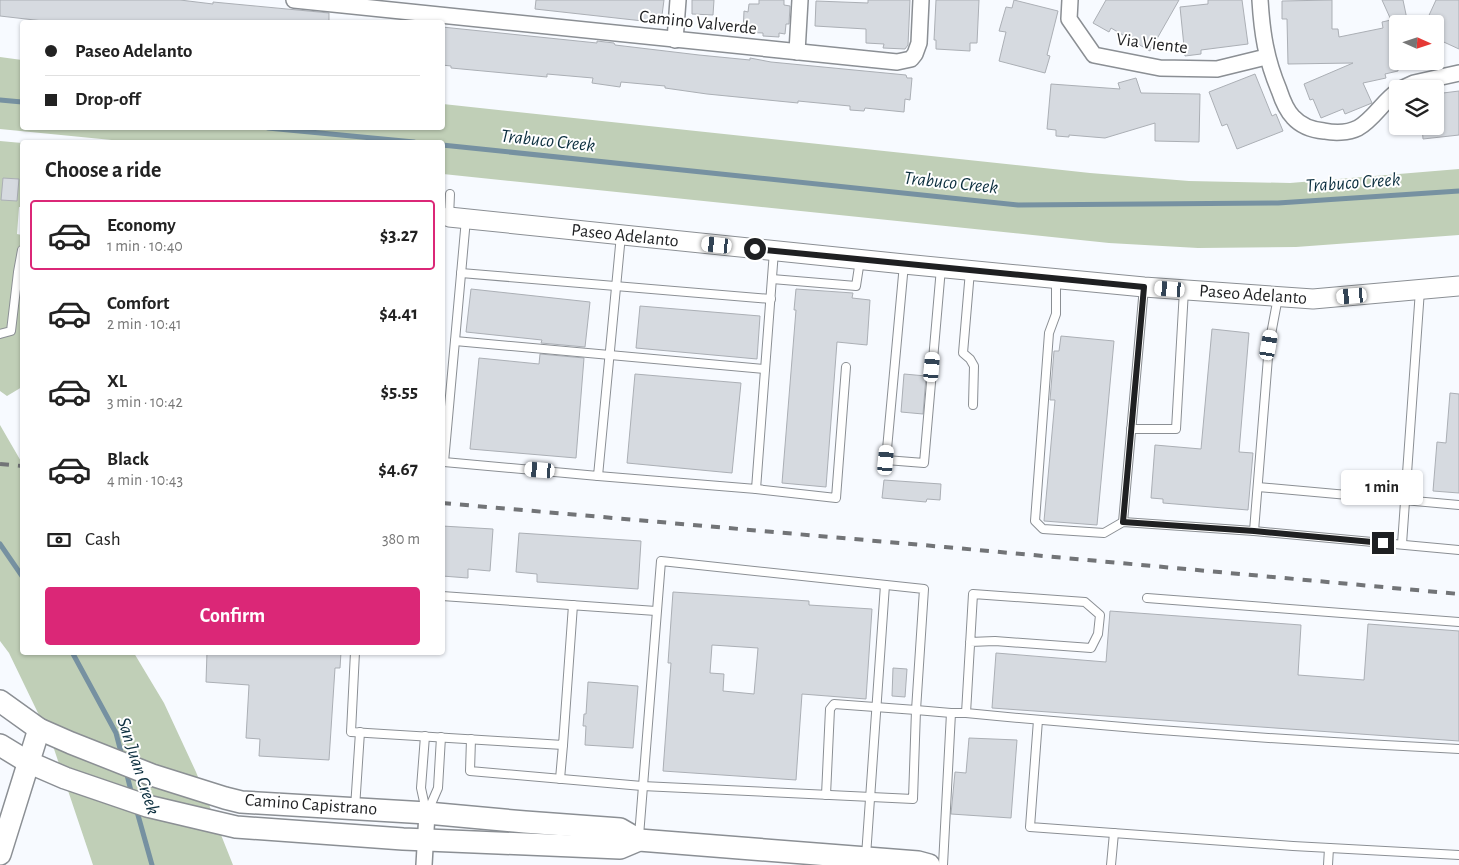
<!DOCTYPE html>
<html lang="en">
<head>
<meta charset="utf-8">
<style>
  :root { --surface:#fff; --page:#f2f2f2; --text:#222; --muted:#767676; --line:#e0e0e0; --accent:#db2777 }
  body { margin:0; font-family:"Alegreya Sans",sans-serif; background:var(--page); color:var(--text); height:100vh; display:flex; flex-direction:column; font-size:19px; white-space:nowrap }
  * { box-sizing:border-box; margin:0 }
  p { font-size:16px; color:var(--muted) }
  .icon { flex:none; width:28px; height:28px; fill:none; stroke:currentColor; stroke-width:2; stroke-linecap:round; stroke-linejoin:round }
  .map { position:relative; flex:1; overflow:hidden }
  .sheet { position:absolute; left:20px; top:140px; width:425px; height:515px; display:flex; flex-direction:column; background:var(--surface); border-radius:5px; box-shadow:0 1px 4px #0004 }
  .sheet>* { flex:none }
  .guide { position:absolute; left:20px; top:20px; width:425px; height:110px; border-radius:5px; box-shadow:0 1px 4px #0004; display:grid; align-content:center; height:110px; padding:0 25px; background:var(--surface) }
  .needle { width:32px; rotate:93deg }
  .fabs { position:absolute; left:1389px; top:15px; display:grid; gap:10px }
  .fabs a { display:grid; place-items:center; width:55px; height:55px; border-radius:5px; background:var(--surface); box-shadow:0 1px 4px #0004; font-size:25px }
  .end { position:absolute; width:22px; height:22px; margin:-11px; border:6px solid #1f2022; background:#fff; box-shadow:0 0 0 2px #fff }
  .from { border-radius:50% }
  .bubble { position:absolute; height:35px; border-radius:5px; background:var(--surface); box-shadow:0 1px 4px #0004; font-size:16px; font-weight:700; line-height:35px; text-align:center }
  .car { position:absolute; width:15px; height:30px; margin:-15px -8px; border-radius:6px; box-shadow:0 0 4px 1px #0007; background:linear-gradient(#fff 24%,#345 0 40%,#fff 0 76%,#345 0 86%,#fff 0) }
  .guide b { display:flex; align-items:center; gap:18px; height:48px; font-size:19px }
  .guide b+b { border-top:1px solid var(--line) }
  .guide i { width:12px; height:12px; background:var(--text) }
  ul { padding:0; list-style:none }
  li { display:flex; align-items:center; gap:15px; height:70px; margin:0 10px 8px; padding:0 15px; border:2px solid transparent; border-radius:5px }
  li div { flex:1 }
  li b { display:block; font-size:19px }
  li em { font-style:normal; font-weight:700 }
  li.current { border-color:var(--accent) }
  li>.icon { width:45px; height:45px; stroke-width:1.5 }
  h2 { padding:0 25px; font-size:22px; line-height:60px }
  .pay { display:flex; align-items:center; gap:12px; height:55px; padding:0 25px; font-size:19px }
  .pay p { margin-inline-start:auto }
  .button { display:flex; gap:10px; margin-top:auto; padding:10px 25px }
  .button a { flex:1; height:58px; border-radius:5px; background:var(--accent); color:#fff; font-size:20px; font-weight:700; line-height:58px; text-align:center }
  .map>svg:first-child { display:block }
</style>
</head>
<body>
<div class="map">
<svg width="1459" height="865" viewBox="0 0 1459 865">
  <rect width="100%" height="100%" fill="#f7faff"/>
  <g fill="#c0cfb7">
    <polygon points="0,57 22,60 22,128 442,128 443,104 1090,173 1189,181 1290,183 1459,169 1459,235 1296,247 1198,248 1109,243 443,174 442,142 132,142 0,129"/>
    <polygon points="0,141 22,143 22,207 19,207 17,234 22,235 22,387 7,396 0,391"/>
    <polygon points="0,425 22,463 22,652 134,653 164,703 196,772 233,865 93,865 51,740 9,653 0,641"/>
  </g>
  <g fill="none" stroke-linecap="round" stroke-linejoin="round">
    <g stroke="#7691a1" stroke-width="5">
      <polyline points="0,100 22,102"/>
      <polyline points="268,128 414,142"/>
      <polyline points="442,145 1018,205 1278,203 1459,191"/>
      <polyline points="0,544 22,576"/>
      <polyline points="72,652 116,733 122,756"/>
      <polyline points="126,771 132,795"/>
      <polyline points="136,808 152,865"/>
    </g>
  </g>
  <g fill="#d6dae0" stroke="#abafb5" fill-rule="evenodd">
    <polygon points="0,0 180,0 213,4 213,2 329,13 329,22 52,22 0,16"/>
    <polygon points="536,0 664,0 661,23 535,9"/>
    <polygon points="692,0 714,0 713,15 692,14"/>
    <polygon points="759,0 784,0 784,5 790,6 789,24 786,24 785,34 779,33 779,37 763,36 763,33 743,32 744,11 748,12 749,4 759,4"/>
    <polygon points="868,0 910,0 908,45 905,49 883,48 884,44 866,43 866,29 815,26 816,1 868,3"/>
    <polygon points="936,0 979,0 977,43 970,43 970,51 936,49 936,40 934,40"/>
    <polygon points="1014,0 1058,11 1047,55 1050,56 1045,73 999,61 1006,32 999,31 1006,7 1012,8"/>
    <polygon points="1106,0 1179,0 1150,51 1111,28 1109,32 1093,23"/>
    <polygon points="1208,0 1242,0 1248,44 1201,50 1201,54 1185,56 1180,7 1208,4"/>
    <polygon points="1332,0 1332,29 1338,29 1339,37 1383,28 1382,22 1391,20 1382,0 1403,0 1408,24 1398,24 1398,71 1385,74 1386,78 1363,83 1372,103 1345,114 1343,109 1321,118 1313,99 1310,100 1304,84 1353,63 1288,64 1287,19 1282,19 1282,1"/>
    <polygon points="1436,0 1459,0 1459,49 1435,38 1435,24 1425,24"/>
    <polygon points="442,27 597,43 597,41 614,43 615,45 699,55 750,60 750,58 771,62 906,75 907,78 912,78 910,100 905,99 904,112 865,108 864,111 850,110 850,106 798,101 798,103 707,94 665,88 665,86 621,82 620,87 592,83 593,78 547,74 547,77 451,68 451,66 442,65"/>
    <polygon points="1255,74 1272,116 1276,114 1283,131 1237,149 1227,124 1222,126 1209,92"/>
    <polygon points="1136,78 1141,93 1200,94 1199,142 1155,141 1155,123 1105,138 1069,135 1069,137 1056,136 1056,130 1047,129 1051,84 1120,89 1118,83"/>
    <polygon points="1459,91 1459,135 1423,139 1422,126 1435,126 1435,94"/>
    <polygon points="3,178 19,179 17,201 1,200"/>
    <polygon points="471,289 590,302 585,347 541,343 542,340 466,332"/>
    <polygon points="796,289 853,293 852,298 870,300 867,345 837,342 826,487 782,483 796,310 794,310"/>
    <polygon points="640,306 760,316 757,359 636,348"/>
    <polygon points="1212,329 1249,333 1239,452 1253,453 1248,510 1163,503 1163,499 1151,498 1155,445 1201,449"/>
    <polygon points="1061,336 1114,341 1097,525 1044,521 1055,400 1050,400 1054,351 1059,351"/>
    <polygon points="540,354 584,358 576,458 470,449 479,358 539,364"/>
    <polygon points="635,374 741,383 732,473 627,463"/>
    <polygon points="904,374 926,376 923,414 901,412"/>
    <polygon points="1450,393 1459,394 1459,493 1433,491 1437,442 1446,443"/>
    <polygon points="884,480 941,484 940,500 927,499 926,502 882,498"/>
    <polygon points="442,526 493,529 490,571 468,569 468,578 442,576"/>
    <polygon points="519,533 641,541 638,589 537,582 537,574 516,572"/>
    <path d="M 673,592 L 809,601 L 809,605 L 872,609 L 866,699 L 802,694 L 796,780 L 663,771 L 671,663 L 668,663 ZM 712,645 L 758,648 L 754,694 L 723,691 L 724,674 L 710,673 Z"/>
    <polygon points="1110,611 1301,625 1298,675 1364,680 1368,624 1459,631 1459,741 992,708 996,653 1106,662"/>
    <polygon points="207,652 341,652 340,668 335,668 329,760 259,756 260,739 246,738 249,685 206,682"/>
    <polygon points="893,668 907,669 905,697 892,696"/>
    <polygon points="588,682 638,686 633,748 585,745 586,726 583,726 584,714 586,714"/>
    <polygon points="969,738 1017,740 1011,818 951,814 955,772 966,773"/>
  </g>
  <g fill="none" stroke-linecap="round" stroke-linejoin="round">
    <defs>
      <g id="service">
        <polyline points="449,217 450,194"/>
        <polyline points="466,219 444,462 598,476 621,235"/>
        <polyline points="904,264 886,460 924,463 941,268"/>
        <polyline points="970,271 963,353 970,359 974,366 973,405"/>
        <polyline points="461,273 771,299"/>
        <polyline points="772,279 856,286 860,260"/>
        <polyline points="1056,279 1056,314 1049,333 1035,521 1043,529 1104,533 1123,522 1254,531 1459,550"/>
        <polyline points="0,334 11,331 18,272 22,250"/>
        <polyline points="455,341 765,369"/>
        <polyline points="1131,429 1176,429 1184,290"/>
        <polyline points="598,476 756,489 774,251"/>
        <polyline points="1258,487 1459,505"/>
        <polyline points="756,489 836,498 846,367"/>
        <polyline points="1123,522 1144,287"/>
        <polyline points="1254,531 1269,345 1278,297"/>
        <polyline points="1402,544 1420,290"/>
        <polyline points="442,596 656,611"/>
        <polyline points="1147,598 1459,622"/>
        <path d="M 970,642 L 995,641 L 1091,648 L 1098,634 L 1100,615 L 1085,602 L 973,594 L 966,713 C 1130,729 1294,741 1459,749"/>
        <polyline points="355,652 351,732 563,745 573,605"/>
        <polyline points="1038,720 1030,827 1293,846 1459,855"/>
        <polyline points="425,736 421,788 426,811"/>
        <polyline points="471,739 470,771 642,786 913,799 916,710 951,713"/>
        <polyline points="560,779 563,745"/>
        <polyline points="355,808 360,732"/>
        <polyline points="428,811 438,788 441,737"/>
        <polyline points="639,836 661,561 924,589 916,710 834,704 830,709 826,795"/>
        <polyline points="866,856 885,585"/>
        <polyline points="943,865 951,713 966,713"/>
        <polyline points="1111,865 1114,833"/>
        <polyline points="1328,865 1329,848"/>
      </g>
      <g id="minor">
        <polyline points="294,0 897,62 911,59 915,54 919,43 921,0"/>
        <polyline points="1070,0 1069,19 1094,55 1160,68 1217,69 1266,57"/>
        <path d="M 1260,0 C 1262,33 1266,59 1279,90 C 1282,99 1286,110 1293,117 C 1301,126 1313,130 1324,131 C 1334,133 1348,133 1358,128 C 1374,119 1383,101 1398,91"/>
        <polyline points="675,40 678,0"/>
        <polyline points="797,52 800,0"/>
        <polyline points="1401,89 1414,83 1459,73"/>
        <polyline points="424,865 427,813"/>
      </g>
      <polyline id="tertiary" points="449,217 904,264 1144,287 1313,299 1459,286"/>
      <g id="secondary">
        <polyline points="0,701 39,729 71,743 152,775 225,798 241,802 427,813 525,822 620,829 639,840"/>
        <polyline points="0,745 28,762 65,778 147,806 236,827 403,839 620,848 639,840 918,862 929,865"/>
        <polyline points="0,854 39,729"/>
      </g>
    </defs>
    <use href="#service" stroke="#8b8f94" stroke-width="10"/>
    <use href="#minor" stroke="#8b8f94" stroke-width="18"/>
    <use href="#tertiary" stroke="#8b8f94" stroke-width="21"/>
    <use href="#secondary" stroke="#8b8f94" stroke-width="24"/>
    <use href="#service" stroke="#fff" stroke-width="8"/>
    <use href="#minor" stroke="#fff" stroke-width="15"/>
    <use href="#tertiary" stroke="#fff" stroke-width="19"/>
    <use href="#secondary" stroke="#fff" stroke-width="21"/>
    <g stroke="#727477" stroke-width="4" stroke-dasharray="9 9" stroke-linecap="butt">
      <polyline points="0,464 22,466"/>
      <polyline points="442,503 945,547 1459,594"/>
    </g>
  </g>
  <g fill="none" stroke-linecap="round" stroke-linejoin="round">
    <polyline stroke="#1f2022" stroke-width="6" points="755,249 1144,287 1123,522 1254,531 1383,543"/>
  </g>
  <g text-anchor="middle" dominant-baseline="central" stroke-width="4" stroke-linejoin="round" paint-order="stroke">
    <g font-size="18" fill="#1f2022" stroke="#fff">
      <text transform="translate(698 23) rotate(6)">Camino Valverde</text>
      <text transform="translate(1152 44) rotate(7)">Via Viente</text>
      <text transform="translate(625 236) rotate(6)">Paseo Adelanto</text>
      <text transform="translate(1253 295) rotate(4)">Paseo Adelanto</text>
      <text transform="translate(311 805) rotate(4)">Camino Capistrano</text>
    </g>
    <g font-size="19" font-style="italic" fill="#0c2f3f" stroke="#fff">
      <text transform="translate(548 141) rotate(6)">Trabuco Creek</text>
      <text transform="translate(951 183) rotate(6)">Trabuco Creek</text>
      <text transform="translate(1353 183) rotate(-4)">Trabuco Creek</text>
      <text transform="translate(138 766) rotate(72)">San Juan Creek</text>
    </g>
  </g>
</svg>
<div class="fabs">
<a><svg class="needle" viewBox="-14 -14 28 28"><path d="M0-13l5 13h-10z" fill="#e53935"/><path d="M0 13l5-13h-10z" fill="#767676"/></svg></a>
<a><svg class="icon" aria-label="layers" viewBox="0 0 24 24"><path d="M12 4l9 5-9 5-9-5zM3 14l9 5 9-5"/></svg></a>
</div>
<i class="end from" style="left:755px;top:249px"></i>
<i class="end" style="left:1383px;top:543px"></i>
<div class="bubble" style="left:1341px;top:470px;width:82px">1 min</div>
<i class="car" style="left:717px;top:245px;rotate:276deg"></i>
<i class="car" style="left:1170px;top:289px;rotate:274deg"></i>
<i class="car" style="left:1352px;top:296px;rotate:265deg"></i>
<i class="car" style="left:1269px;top:345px;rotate:10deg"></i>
<i class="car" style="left:932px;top:367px;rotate:5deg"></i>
<i class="car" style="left:886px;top:460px;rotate:5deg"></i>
<i class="car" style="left:540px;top:470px;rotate:275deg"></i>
<div class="guide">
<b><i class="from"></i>Paseo Adelanto</b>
<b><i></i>Drop-off</b>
</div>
<section class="sheet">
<h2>Choose a ride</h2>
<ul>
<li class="current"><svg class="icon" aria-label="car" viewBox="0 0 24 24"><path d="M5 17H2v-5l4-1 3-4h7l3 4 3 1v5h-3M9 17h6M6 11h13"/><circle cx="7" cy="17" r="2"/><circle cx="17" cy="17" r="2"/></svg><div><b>Economy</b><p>1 min · 10:40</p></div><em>$3.27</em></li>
<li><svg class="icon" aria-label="car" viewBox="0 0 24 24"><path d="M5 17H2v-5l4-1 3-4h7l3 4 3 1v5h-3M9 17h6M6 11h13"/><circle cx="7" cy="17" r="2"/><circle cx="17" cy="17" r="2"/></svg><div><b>Comfort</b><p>2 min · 10:41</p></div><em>$4.41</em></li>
<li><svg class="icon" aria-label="car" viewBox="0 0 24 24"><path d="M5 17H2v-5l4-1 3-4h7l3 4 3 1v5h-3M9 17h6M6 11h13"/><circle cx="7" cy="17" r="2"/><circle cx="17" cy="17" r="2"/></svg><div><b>XL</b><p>3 min · 10:42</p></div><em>$5.55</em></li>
<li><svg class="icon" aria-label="car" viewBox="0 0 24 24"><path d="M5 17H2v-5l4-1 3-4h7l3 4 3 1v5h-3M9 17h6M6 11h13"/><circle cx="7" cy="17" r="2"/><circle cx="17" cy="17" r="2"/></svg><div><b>Black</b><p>4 min · 10:43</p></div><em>$4.67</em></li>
</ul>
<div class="pay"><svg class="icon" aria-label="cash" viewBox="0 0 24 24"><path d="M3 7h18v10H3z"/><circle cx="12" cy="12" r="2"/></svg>Cash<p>380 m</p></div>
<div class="button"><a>Confirm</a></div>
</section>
</div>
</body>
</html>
